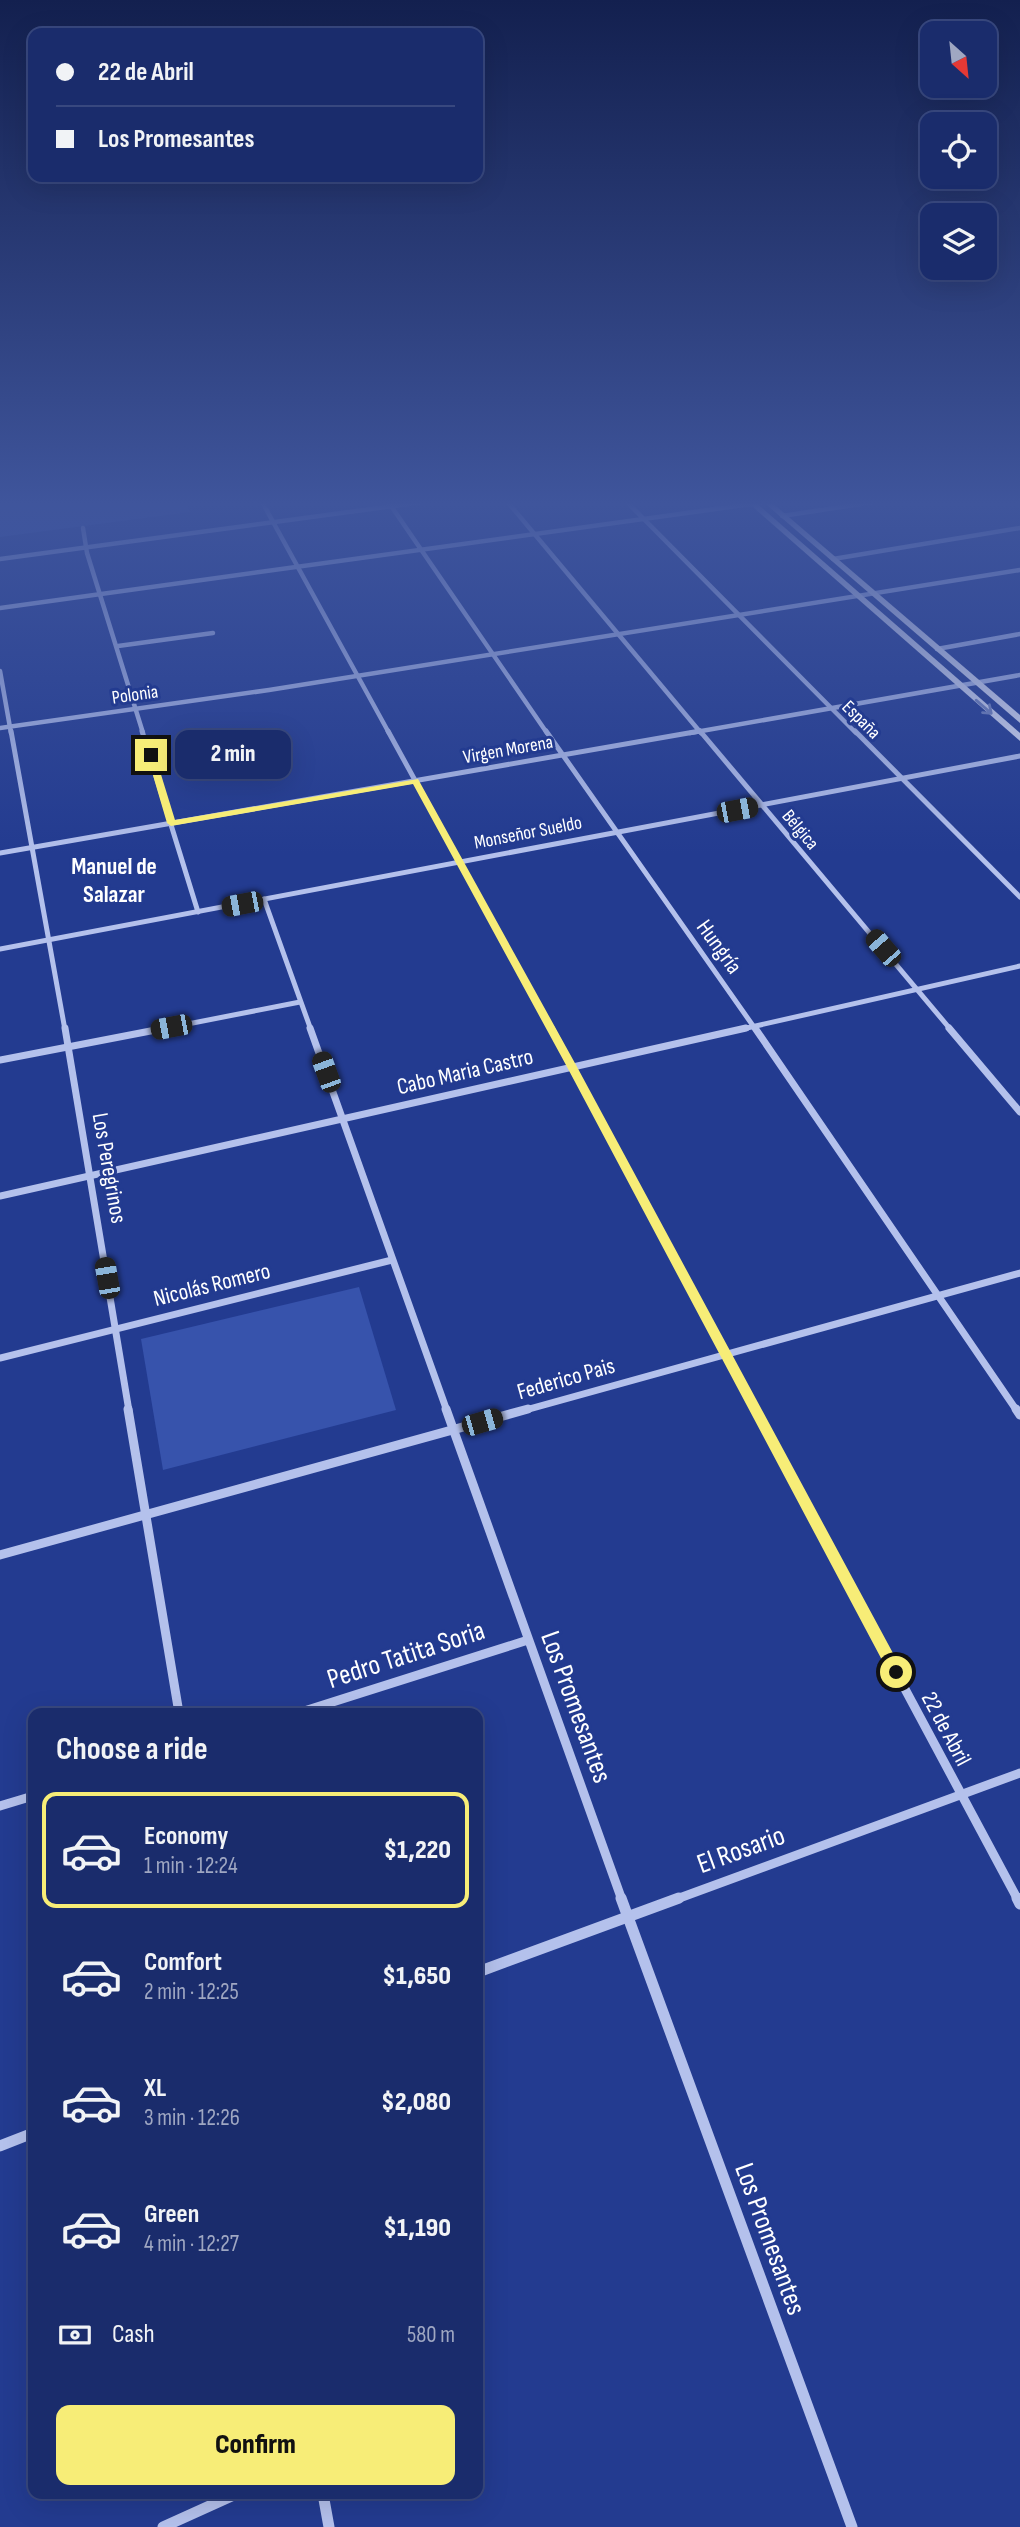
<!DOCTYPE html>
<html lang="en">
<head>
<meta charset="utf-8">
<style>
  :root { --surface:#1a2c6c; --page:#273874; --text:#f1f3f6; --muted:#9fa7c2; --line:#38487f; --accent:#f7ed77 }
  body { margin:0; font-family:"Sofia Sans Condensed",sans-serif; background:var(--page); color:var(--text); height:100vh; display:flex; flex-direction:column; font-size:26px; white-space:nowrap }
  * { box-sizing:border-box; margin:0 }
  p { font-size:23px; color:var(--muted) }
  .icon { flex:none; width:38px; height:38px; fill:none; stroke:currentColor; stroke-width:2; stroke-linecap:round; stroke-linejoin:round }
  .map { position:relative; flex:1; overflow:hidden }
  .sheet { position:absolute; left:28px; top:1708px; width:455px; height:791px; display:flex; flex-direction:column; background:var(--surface); border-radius:14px; box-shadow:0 7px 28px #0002,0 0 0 2px var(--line) }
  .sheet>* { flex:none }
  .hud { position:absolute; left:28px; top:28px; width:455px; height:154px; border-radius:14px; box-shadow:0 7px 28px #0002,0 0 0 2px var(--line); display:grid; align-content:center; height:154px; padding:0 28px; background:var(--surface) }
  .needle { width:46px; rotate:153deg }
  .fabs { position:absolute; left:920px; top:21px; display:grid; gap:14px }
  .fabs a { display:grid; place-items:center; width:77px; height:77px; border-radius:14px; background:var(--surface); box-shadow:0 7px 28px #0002,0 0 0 2px var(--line); font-size:35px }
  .end { position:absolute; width:32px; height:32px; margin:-16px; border:9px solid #f7ed77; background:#111; box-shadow:0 0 0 4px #111 }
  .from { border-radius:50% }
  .bubble { position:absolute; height:49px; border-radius:14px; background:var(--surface); box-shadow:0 7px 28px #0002,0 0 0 2px var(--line); font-size:23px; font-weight:800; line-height:49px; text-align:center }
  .car { position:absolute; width:21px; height:42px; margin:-21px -10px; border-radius:9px; box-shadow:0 0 5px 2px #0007; background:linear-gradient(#222 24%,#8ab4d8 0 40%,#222 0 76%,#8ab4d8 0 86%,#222 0) }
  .hud b { display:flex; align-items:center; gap:24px; height:66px; font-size:26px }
  .hud b+b { border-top:2px solid var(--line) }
  .hud i { width:18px; height:18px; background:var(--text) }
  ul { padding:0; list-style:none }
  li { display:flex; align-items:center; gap:21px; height:116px; margin:0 14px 10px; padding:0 14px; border:4px solid transparent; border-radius:14px }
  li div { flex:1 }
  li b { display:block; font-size:26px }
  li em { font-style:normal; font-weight:800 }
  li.current { border-color:var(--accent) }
  li>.icon { width:63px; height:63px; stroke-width:1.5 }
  h2 { padding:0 28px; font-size:32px; line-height:84px }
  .pay { display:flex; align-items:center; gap:18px; height:77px; padding:0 28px; font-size:26px }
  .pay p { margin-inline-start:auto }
  .cta { display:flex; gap:14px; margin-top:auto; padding:14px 28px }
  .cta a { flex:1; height:80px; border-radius:14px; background:var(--accent); color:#111; font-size:28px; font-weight:800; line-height:80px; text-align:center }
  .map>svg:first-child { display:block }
</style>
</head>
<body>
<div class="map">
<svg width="1020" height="2527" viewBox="0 0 1020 2527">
  <rect width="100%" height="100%" fill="#233b90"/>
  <g fill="#3753ac">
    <polygon points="0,500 185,500 190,512 0,537"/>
    <polygon points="359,1287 396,1410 163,1470 141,1339"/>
  </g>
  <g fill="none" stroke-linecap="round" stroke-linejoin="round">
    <g stroke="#b4c1ec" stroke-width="4.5">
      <polyline points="261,500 389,733"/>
      <polyline points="387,500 547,733"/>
      <polyline points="506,500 701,733"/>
      <polyline points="625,500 856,733"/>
      <polyline points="782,516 887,500"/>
      <polyline points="83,528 87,553 143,733"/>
      <polyline points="0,559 438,500"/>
      <polyline points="833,559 1020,528"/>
      <polyline points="0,608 766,502"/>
      <polyline points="118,646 213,633"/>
      <polyline points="937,649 1020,634"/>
      <polyline points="0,671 11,733"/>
      <polyline points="0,728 269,690 1020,570"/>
      <polyline points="690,733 1020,675"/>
    </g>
    <g stroke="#b4c1ec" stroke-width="5">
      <polyline points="11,731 65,1030"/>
      <polyline points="142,731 198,912"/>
      <polyline points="388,731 552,1030"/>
      <polyline points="546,731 756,1030"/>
      <polyline points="700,731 951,1030"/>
      <polyline points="855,731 1020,897"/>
      <polyline points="0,853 700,731"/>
      <polyline points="264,899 311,1030"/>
      <polyline points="0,949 1020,756"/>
      <polyline points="157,1030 300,1002"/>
      <polyline points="738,1030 1020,966"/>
    </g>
    <g stroke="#b4c1ec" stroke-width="7">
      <polyline points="65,1028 129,1411"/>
      <polyline points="310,1028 447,1411"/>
      <polyline points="551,1028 756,1411"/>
      <polyline points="755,1028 1017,1411"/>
      <polyline points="949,1028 1020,1112"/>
      <polyline points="0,1060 166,1028"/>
      <polyline points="0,1196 746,1028"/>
      <polyline points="0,1358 392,1260"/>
      <polyline points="522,1411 1020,1273"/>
    </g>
    <g stroke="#b4c1ec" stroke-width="9">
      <polyline points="128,1409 179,1713"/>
      <polyline points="446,1409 622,1900"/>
      <polyline points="755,1409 1018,1900"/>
      <polyline points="1016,1409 1020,1415"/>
      <polyline points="0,1555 528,1409"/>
      <polyline points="298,1713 528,1640"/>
      <polyline points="0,1806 33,1796"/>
      <polyline points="674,1900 1020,1773"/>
    </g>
    <g stroke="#b4c1ec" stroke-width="11">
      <polyline points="621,1898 852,2527"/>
      <polyline points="1017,1898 1020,1904"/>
      <polyline points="478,1972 679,1898"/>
      <polyline points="0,2146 33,2133"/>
      <polyline points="323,2494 329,2527"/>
      <polyline points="163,2527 236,2494"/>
    </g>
    <g fill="#e0e5f9" fill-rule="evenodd">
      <polygon points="745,500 753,500 1020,733 1020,741"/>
      <polygon points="761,500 769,500 1020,715 1020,723"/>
    </g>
  </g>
  <defs><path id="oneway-shaft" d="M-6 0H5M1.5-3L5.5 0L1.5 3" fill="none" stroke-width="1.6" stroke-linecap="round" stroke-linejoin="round" transform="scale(1.75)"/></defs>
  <use stroke="#7888bf" href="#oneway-shaft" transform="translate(984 707) rotate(41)"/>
  <linearGradient id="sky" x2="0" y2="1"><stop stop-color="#13204f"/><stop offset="0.59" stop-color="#3f559c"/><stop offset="1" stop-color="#3f559c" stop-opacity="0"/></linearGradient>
  <rect width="1020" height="854" fill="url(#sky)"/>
  <polygon fill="#f7ed77" points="151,752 155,755 175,820 418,779 576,1065 901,1668 901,1677 891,1677 566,1065 413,784 171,826 167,823 147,755"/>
  <g text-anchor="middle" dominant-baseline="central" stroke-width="6" stroke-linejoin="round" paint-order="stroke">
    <g font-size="19" fill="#fff" stroke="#233b90">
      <text transform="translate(135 695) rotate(-8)">Polonia</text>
      <text transform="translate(861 720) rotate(45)">España</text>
      <text transform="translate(508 750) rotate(-10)">Virgen Morena</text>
      <text transform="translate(800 830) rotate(50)">Bélgica</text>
      <text transform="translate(528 833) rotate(-11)">Monseñor Sueldo</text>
    </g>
    <g font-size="23" fill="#fff" stroke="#233b90">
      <text transform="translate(719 947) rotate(54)">Hungría</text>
      <text transform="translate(465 1072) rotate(-13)">Cabo Maria Castro</text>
      <text transform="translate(109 1168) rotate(80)">Los Peregrinos</text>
      <text transform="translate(212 1285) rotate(-14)">Nicolás Romero</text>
      <text transform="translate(566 1379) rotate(-16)">Federico Pais</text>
      <text transform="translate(946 1729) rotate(62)">22 de Abril</text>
    </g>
    <g font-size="24" font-weight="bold" fill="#fff" stroke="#233b90">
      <text x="114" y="866">Manuel de<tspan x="114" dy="28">Salazar</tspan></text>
    </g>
    <g font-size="28" fill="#fff" stroke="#233b90">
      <text transform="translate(406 1655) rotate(-18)">Pedro Tatita Soria</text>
      <text transform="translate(576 1707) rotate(70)">Los Promesantes</text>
      <text transform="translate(741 1850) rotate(-20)">El Rosario</text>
      <text transform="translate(770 2239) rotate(70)">Los Promesantes</text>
    </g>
  </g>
</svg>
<div class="fabs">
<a><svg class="needle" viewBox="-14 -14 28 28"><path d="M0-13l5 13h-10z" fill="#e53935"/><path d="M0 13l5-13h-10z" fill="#9fa7c2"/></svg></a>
<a><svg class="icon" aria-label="locate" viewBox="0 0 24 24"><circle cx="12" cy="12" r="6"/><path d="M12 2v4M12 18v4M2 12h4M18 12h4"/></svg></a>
<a><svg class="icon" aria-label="layers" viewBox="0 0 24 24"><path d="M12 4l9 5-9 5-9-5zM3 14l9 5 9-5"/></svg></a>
</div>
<i class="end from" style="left:896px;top:1672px"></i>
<i class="end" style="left:151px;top:755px"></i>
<div class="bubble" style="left:175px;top:730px;width:116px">2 min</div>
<i class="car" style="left:737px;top:810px;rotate:79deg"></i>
<i class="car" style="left:242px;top:904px;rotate:259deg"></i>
<i class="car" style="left:883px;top:948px;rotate:319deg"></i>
<i class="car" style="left:171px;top:1027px;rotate:259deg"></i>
<i class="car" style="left:326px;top:1072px;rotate:340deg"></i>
<i class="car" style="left:107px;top:1278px;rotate:350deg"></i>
<i class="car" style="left:482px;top:1422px;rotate:74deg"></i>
<div class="hud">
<b><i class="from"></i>22 de Abril</b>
<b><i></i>Los Promesantes</b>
</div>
<section class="sheet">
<h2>Choose a ride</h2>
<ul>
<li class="current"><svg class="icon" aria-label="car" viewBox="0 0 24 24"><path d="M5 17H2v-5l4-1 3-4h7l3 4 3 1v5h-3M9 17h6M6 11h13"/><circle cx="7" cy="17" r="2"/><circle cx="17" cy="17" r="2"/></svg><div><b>Economy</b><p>1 min · 12:24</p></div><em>$1,220</em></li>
<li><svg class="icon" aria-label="car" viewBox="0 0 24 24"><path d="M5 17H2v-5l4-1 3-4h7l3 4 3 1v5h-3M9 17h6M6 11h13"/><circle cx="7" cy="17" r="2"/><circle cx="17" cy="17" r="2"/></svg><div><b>Comfort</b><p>2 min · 12:25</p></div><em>$1,650</em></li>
<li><svg class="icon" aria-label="car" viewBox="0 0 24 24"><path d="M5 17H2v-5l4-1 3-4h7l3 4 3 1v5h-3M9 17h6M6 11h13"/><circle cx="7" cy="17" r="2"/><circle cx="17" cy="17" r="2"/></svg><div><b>XL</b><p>3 min · 12:26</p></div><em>$2,080</em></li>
<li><svg class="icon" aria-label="car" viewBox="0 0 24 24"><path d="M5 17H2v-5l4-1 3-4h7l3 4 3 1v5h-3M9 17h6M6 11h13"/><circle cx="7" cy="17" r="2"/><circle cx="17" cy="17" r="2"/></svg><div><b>Green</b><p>4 min · 12:27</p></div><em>$1,190</em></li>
</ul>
<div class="pay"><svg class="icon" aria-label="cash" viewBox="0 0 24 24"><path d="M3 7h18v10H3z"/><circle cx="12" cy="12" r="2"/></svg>Cash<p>580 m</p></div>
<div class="cta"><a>Confirm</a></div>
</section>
</div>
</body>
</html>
